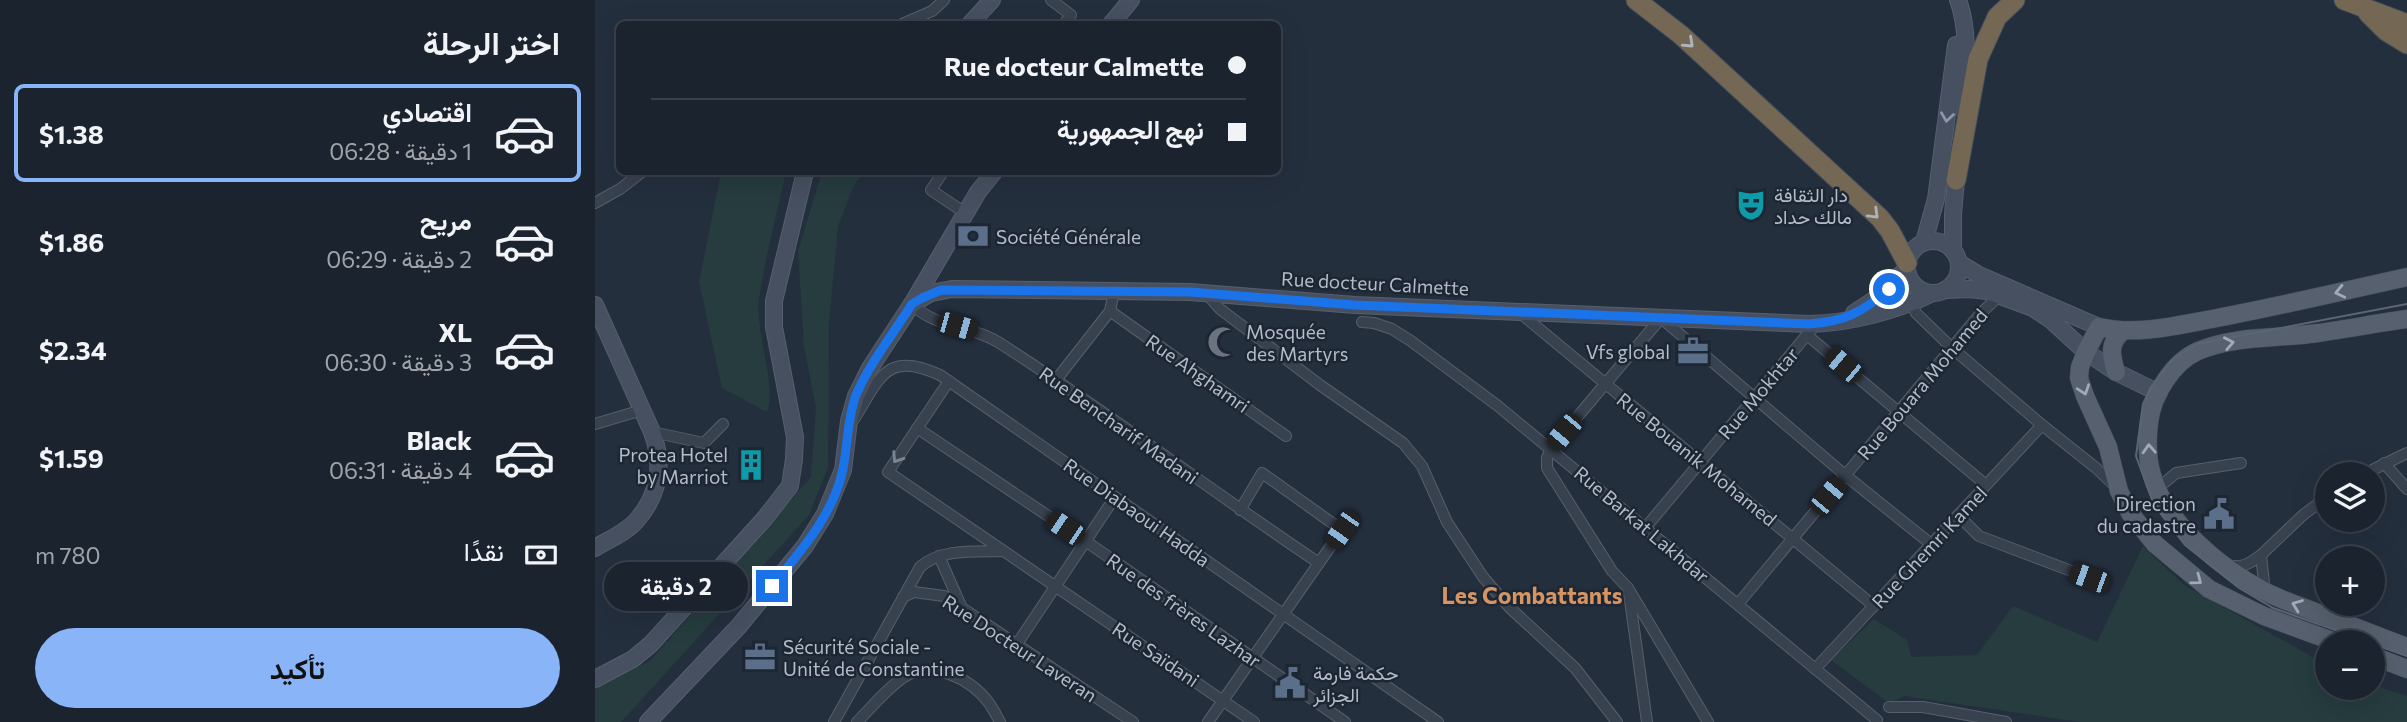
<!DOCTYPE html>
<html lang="ar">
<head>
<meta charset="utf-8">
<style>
  :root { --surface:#1b232e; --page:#242b36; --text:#f1f3f6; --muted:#a0a4aa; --line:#39404a; --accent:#8ab4f8 }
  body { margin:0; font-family:Commissioner,Vazirmatn,sans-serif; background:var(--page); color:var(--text); direction:rtl; height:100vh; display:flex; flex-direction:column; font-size:26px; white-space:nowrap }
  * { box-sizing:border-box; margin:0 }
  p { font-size:23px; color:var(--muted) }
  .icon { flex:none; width:38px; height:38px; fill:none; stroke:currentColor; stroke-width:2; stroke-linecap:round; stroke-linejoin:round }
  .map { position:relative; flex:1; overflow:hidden; direction:ltr }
  .drawer { display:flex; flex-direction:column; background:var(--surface); width:595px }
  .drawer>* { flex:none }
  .hud { position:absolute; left:21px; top:21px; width:665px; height:154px; border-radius:10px; box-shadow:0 7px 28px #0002,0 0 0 2px var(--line); direction:rtl; display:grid; align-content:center; height:154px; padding:0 35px; background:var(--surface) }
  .tools { position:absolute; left:1720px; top:462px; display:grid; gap:14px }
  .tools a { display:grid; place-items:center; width:70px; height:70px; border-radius:50%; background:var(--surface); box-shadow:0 7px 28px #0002,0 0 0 2px var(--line); font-size:35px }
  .end { position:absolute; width:32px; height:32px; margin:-16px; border:9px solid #1a73e8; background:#fff; box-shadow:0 0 0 4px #fff }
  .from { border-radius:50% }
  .bubble { position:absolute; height:49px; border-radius:24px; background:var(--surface); box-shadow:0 7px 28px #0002,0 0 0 2px var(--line); font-size:23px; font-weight:700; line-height:49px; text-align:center; direction:rtl }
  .car { position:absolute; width:21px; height:42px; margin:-21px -10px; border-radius:9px; box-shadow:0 0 5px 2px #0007; background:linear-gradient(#222 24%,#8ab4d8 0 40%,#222 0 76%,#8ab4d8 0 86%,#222 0) }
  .hud b { display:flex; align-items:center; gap:24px; height:66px; font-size:26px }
  .hud b+b { border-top:2px solid var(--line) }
  .hud i { width:18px; height:18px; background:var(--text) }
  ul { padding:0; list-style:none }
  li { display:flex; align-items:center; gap:21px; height:98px; margin:0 14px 10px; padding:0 21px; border:4px solid transparent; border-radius:10px }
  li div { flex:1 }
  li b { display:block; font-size:26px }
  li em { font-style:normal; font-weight:700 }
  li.active { border-color:var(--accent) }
  li>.icon { width:63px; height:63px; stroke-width:1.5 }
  h2 { padding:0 35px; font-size:32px; line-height:84px }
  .pay { display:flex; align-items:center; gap:18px; height:77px; padding:0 35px; font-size:26px }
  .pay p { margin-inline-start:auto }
  .cta { display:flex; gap:14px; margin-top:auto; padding:14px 35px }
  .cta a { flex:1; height:80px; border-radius:42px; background:var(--accent); color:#111; font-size:28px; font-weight:700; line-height:80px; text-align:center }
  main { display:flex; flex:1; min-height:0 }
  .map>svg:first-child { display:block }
</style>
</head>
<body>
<main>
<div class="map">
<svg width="1812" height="722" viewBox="0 0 1812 722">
  <rect width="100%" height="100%" fill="#242f3e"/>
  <g fill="#263c3f">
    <path d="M 126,172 L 191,172 C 182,214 170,257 164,299 C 160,333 182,384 172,412 L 127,388 L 104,282 Z"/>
    <polygon points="227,172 269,172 259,185 243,226 234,323 233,467 214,515 28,720 26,722 0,722 0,689 55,661 216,477 221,408 209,346 203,251"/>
    <polygon points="1548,546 1589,585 1732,665 1732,688 1778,688 1778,685 1812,696 1812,722 1485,722 1309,696 1294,703 1236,660 1279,619 1312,640 1316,657 1382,655 1418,606 1502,642"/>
  </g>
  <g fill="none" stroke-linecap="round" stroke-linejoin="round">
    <defs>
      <g id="street">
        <polyline points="456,0 476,15 469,24"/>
        <polyline points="307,24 337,11 349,0"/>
        <polyline points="348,172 336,190 370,213"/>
        <polyline points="0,203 25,189 47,172"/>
        <polyline points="611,293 625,309 725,385 808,443 827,466 852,522 888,577 915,608 980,668 1022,722"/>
        <polyline points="1316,302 1321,313 1357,348 1447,425 1501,468 1521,487"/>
        <path d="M 317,304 C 339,328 376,325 403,342 C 513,412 616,491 724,563"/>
        <polyline points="515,311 691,436"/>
        <polyline points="925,313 1279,606"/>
        <polyline points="767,322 779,323 797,329 816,341 903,406 1282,720 1281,722"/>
        <polyline points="1212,335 1391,485"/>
        <polyline points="461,380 515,311 519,291"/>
        <polyline points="354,381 293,472 659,722"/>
        <path d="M 259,419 C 285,378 291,350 345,375 L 843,722"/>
        <polyline points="0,424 47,410"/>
        <polyline points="322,428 492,542 750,722"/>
        <polyline points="57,432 109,443 128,424"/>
        <polyline points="1789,463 1812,489"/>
        <polyline points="1769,474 1812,453"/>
        <polyline points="1562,489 1581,473 1646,463"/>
        <polyline points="1363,515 1384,536 1495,578"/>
        <polyline points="1051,527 1221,324"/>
        <polyline points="1666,555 1708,515 1732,497"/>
        <polyline points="344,556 366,606"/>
        <path d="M 1633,565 C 1646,569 1656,563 1666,555 L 1670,592"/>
        <polyline points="1034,593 1052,722"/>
        <polyline points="308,597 319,592 349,596 538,722"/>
        <polyline points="1143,604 1385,314 1405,295"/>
        <polyline points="422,644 520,497"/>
        <polyline points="1220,669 1447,425"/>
        <polyline points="1294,707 1328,707 1411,722"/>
        <path d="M 239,722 L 325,567 C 346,548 381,552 408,551"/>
        <path d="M 262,722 C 277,707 291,689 309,677 C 337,659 376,679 394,703 C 398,709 402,716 405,722"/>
        <polyline points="613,722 747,530 667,473 645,510"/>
        <polyline points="1113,722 1033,588 1017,571 952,468 952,458 956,448 1066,318 1250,475 1336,544"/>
      </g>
      <g id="secondary">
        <path d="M 1363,0 C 1376,35 1369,71 1366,108"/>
        <polyline points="375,24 397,0"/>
        <polyline points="516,24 536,0"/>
        <circle cx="1338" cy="267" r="26"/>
        <polyline points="1329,242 1341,199 1361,45"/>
        <polyline points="1358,251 1358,214 1362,169"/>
        <polyline points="1364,263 1384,275 1504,327"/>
        <polyline points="1350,290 1375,289 1392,291 1438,308 1456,320 1491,352 1521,372 1564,393"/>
        <path d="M 317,304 L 336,293 L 357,289 L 595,292 L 760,305 L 1214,324 C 1256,323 1301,311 1338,293"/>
        <path d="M 0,305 L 57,432 C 69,464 64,494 42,520 C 32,532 13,540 0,548"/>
        <polyline points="1259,313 1285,296 1312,268"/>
        <polyline points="0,679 38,659 56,644 170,518 195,486 199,459 200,437 179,327 179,301 210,172"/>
        <polyline points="53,722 144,626 210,546 230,514 248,470 254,421 261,396 275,368 317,304 383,192 399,172"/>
      </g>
      <g id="primary">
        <path d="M 1812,319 C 1782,323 1753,329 1723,333 C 1683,339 1641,335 1603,351 C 1578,362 1557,395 1554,423 C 1552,440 1552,459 1557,475 C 1570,523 1627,569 1669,591 C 1686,600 1705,606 1723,613 C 1753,624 1782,636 1812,647"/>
        <path d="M 1521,372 C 1516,355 1513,343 1528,331"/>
        <path d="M 1740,642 L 1669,616 L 1614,589 L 1560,544 L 1535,513 L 1524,491 L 1513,447 L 1490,396 L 1484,378 L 1485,367 L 1491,352 L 1504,327 C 1543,336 1583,325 1622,318 C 1685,306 1749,291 1812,277"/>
        <polyline points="1778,656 1812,669"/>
      </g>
      <g id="highway">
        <polyline points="1041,0 1086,35 1285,218 1295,231 1312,263"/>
        <polyline points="1749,0 1812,24"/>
        <polyline points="1773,13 1791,31 1812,44"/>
        <polyline points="1361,180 1383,59 1402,17 1420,0"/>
      </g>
    </defs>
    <use href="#street" stroke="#565f6c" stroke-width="12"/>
    <use href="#secondary" stroke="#565f6c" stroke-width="18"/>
    <use href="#primary" stroke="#414a57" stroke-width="19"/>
    <use href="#highway" stroke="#434c59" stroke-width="21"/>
    <use href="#street" stroke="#38414e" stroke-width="10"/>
    <use href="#secondary" stroke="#465061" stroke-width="16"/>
    <use href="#primary" stroke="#56606e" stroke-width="18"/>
    <use href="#highway" stroke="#746855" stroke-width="19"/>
    <g stroke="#5a6575" stroke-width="2">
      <polyline points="1774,642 1678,608 1644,588 1590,545 1559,505 1541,456 1548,404 1556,387 1577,360 1602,344 1812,304"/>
      <polyline points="1778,644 1812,656"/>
    </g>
  </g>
  <defs><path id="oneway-chevron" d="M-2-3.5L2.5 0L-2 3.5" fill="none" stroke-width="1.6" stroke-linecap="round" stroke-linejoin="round" transform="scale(1.75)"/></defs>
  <g stroke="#aeb4bd">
    <use href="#oneway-chevron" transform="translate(1094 43) rotate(43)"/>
    <use href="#oneway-chevron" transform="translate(1279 214) rotate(44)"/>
  </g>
  <use stroke="#8e96a5" href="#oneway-chevron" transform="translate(1352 117) rotate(98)"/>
  <g stroke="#a1aab7">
    <use href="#oneway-chevron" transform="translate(1745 292) rotate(167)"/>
    <use href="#oneway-chevron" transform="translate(1634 343) rotate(-11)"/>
    <use href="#oneway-chevron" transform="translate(1489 390) rotate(71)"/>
    <use href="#oneway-chevron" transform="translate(1554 449) rotate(-93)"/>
    <use href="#oneway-chevron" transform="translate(1602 580) rotate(37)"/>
    <use href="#oneway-chevron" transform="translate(1702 605) rotate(-159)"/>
  </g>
  <use stroke="#7c8592" href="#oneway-chevron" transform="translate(302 458) rotate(123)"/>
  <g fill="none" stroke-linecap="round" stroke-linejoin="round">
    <path stroke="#1a73e8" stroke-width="9" d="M 177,586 C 205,552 239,514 248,469 C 253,444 252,419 261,395 C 275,363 298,334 317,304 L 327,298 L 346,290 L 595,292 L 760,305 L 1214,324 C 1249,322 1268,312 1294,289"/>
  </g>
  <defs>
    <symbol id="theatre-bare" viewBox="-9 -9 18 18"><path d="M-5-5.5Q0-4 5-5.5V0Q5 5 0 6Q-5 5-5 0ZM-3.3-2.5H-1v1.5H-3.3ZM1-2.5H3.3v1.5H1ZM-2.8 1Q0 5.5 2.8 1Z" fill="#0f9aa8" stroke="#1d2633" stroke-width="2.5" paint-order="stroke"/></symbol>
    <symbol id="bank-bare" viewBox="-9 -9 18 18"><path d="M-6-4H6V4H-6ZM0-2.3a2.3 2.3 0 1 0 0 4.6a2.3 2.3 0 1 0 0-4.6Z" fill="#5c6f8a" stroke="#1d2633" stroke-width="2.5" paint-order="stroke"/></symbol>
    <symbol id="mosque-bare" viewBox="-9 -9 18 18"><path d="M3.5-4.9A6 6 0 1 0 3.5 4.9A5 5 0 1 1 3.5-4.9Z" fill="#6b7280" stroke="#1d2633" stroke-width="2.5" paint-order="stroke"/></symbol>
    <symbol id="office-bare" viewBox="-9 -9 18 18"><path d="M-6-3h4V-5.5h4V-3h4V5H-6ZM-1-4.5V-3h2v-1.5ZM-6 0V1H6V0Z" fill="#5c6f8a" stroke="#1d2633" stroke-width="2.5" paint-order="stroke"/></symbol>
    <symbol id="building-bare" viewBox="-9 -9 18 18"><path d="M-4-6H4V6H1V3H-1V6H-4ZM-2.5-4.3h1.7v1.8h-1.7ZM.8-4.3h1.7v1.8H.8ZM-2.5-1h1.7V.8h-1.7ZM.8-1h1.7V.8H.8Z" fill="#0f9aa8" stroke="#1d2633" stroke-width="2.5" paint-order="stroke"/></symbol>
    <symbol id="civic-bare" viewBox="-9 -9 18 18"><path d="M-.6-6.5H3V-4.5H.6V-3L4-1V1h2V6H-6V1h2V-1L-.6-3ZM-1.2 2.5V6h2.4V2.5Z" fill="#5c6f8a" stroke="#1d2633" stroke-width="2.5" paint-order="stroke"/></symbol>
  </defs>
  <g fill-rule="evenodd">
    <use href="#theatre-bare" x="1134" y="183" width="44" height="44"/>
    <use href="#bank-bare" x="356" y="214" width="44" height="44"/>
    <use href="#mosque-bare" x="606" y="320" width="44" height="44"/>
    <use href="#office-bare" x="1076" y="329" width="44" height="44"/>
    <use href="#building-bare" x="134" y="443" width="44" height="44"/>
    <use href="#civic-bare" x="1602" y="492" width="44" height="44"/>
    <use href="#office-bare" x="143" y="635" width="44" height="44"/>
    <use href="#civic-bare" x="673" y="661" width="44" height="44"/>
  </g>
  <g text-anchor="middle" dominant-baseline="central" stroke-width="5" stroke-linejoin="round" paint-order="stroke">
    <g font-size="19" fill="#b4bcc9" stroke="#1d2633" text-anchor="start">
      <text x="1179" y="194">دار الثقافة<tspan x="1179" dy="22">مالك حداد</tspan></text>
      <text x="401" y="236">Société Générale</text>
      <text x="651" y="331">Mosquée<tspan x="651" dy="22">des Martyrs</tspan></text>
      <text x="1075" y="351" text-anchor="end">Vfs global</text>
      <text x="133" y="454" text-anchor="end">Protea Hotel<tspan x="133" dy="22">by Marriot</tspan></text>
      <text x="1601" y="503" text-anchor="end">Direction<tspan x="1601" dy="22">du cadastre</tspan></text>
      <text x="188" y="646">Sécurité Sociale -<tspan x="188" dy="22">Unité de Constantine</tspan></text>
      <text x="718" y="672">حكمة فارمة<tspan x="718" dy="22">الجزائر</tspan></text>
    </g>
    <g font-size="19" fill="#b4bcc9" stroke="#1d2633">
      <text transform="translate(780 283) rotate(3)">Rue docteur Calmette</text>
      <text transform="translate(603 373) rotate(35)">Rue Ahghamri</text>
      <text transform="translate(1327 384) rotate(-50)">Rue Bouara Mohamed</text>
      <text transform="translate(1163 393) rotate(-50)">Rue Mokhtar</text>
      <text transform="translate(524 425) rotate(35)">Rue Bencharif Madani</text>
      <text transform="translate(1102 459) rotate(39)">Rue Bouanik Mohamed</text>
      <text transform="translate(542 512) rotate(35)">Rue Diabaoui Hadda</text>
      <text transform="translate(1047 524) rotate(40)">Rue Barkat Lakhdar</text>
      <text transform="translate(1334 547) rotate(-47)">Rue Ghemri Kamel</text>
      <text transform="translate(589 610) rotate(35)">Rue des frères Lazhar</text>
      <text transform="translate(425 648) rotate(33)">Rue Docteur Laveran</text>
      <text transform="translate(561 654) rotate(34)">Rue Saïdani</text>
    </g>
    <g font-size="23" font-weight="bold" fill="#d59563" stroke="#1d2633">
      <text x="937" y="595">Les Combattants</text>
    </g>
  </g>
</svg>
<div class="tools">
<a><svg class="icon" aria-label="layers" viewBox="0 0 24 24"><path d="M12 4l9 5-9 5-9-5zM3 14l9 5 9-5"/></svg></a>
<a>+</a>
<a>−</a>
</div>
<i class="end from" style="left:1294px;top:289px"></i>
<i class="end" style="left:177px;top:586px"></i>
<div class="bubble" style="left:9px;top:562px;width:144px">2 دقيقة</div>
<i class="car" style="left:362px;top:326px;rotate:106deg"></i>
<i class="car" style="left:1248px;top:365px;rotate:310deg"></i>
<i class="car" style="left:969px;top:432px;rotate:220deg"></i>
<i class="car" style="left:1233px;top:496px;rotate:40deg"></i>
<i class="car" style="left:470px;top:528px;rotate:304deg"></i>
<i class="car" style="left:747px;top:530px;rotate:215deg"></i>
<i class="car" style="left:1494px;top:578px;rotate:290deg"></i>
<div class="hud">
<b><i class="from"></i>Rue docteur Calmette</b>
<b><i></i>نهج الجمهورية</b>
</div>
</div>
<section class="drawer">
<h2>اختر الرحلة</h2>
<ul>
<li class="active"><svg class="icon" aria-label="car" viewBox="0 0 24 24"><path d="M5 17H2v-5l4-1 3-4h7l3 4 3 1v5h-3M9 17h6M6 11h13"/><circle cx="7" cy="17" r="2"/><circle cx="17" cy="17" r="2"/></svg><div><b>اقتصادي</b><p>1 دقيقة · 06:28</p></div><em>$1.38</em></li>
<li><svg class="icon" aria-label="car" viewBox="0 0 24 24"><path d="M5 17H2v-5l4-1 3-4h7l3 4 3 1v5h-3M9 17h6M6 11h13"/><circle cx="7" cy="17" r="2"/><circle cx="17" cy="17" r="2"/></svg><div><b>مريح</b><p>2 دقيقة · 06:29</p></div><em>$1.86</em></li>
<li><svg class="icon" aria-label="car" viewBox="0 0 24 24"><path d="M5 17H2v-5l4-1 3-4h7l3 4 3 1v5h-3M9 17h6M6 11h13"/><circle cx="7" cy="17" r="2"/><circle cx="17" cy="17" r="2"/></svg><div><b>XL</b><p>3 دقيقة · 06:30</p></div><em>$2.34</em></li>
<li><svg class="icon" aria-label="car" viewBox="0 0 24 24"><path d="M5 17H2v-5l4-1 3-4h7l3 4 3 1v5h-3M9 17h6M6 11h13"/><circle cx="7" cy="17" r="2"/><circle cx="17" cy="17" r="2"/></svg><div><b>Black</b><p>4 دقيقة · 06:31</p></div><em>$1.59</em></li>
</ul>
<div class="pay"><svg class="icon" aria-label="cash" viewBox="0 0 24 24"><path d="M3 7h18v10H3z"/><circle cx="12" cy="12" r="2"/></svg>نقدًا<p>780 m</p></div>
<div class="cta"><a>تأكيد</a></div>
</section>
</main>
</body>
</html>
